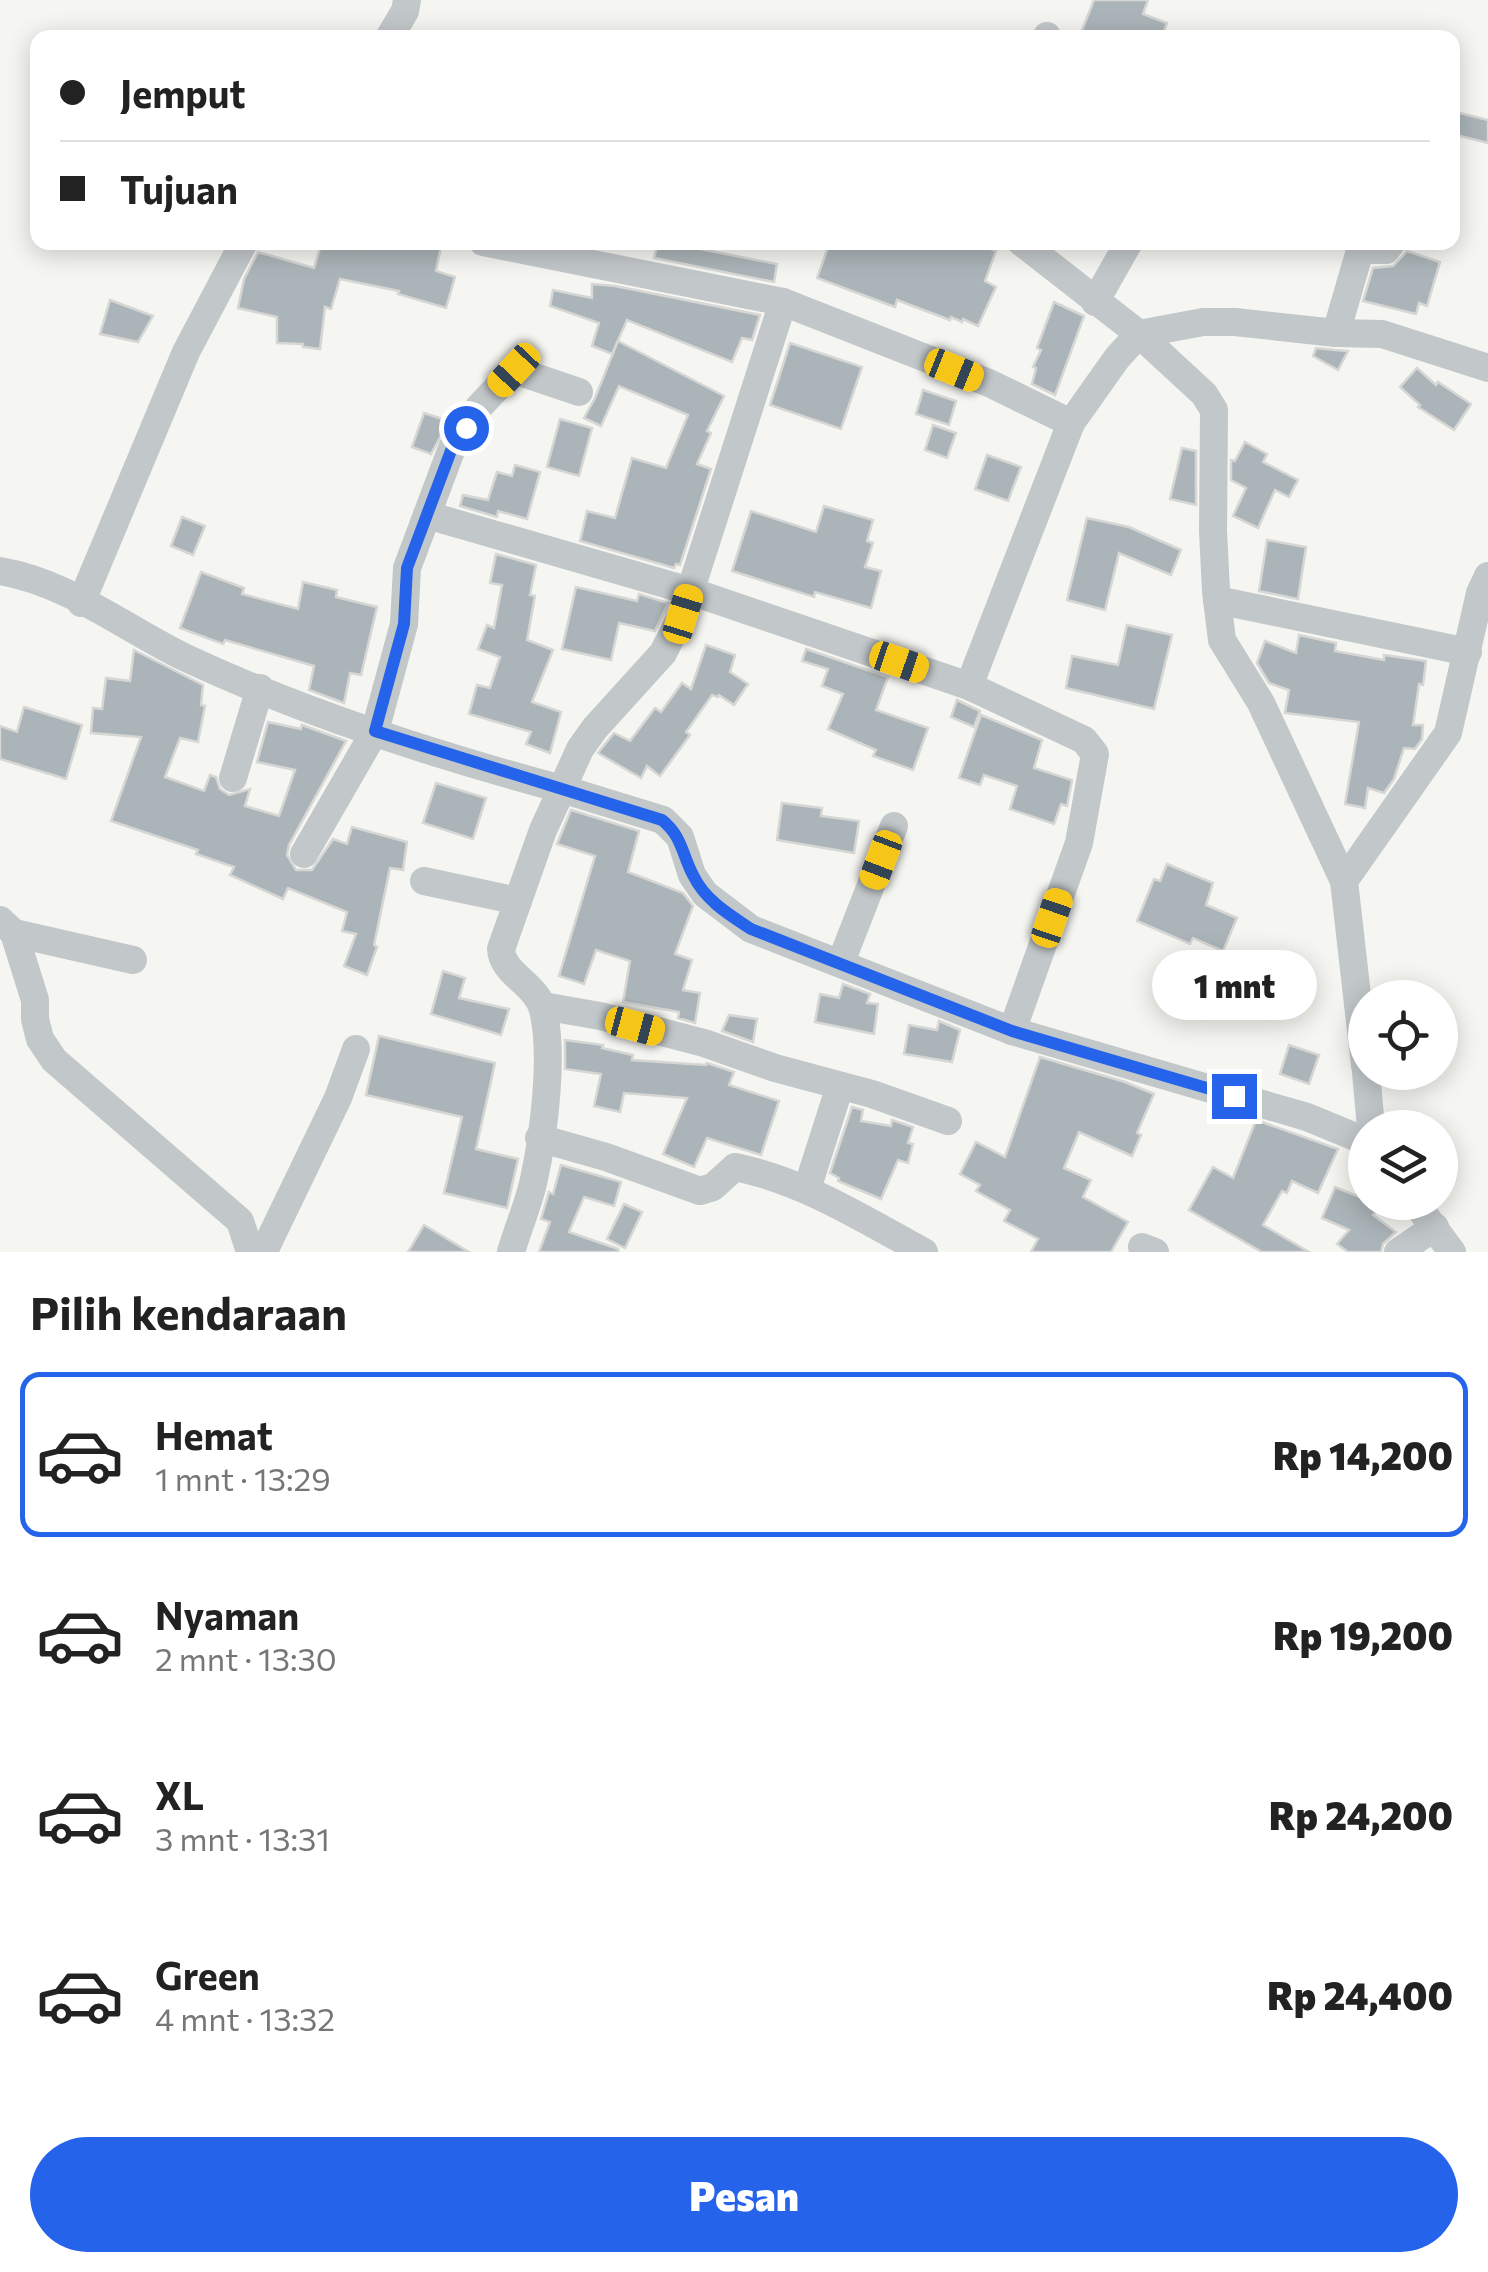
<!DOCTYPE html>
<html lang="id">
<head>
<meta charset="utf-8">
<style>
  :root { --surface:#fff; --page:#f2f2f2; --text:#222; --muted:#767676; --line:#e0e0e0; --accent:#2563eb }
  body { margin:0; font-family:Commissioner,sans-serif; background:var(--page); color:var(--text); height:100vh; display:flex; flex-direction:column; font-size:38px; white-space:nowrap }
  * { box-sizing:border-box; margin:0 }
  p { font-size:32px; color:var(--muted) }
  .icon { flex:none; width:55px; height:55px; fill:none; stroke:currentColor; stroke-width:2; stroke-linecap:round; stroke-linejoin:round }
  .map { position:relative; height:1252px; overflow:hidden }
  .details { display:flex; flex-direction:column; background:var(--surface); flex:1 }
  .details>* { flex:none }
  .top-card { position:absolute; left:30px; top:30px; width:1430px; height:220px; border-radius:20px; box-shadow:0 5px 25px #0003; display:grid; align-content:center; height:220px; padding:0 30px; background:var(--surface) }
  .tools { position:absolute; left:1348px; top:980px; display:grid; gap:20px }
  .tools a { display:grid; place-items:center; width:110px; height:110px; border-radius:50%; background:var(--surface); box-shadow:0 5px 25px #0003; font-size:50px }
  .end { position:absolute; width:45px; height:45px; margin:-22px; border:12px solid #2563eb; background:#fff; box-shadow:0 0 0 5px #fff }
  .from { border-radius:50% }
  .bubble { position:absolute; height:70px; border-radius:35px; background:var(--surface); box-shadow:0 5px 25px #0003; font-size:32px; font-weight:800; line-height:70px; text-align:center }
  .car { position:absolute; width:30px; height:60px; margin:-30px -15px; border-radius:12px; box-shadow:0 0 8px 2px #0007; background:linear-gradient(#f5c518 24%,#345 0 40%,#f5c518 0 76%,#345 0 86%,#f5c518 0) }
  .top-card b { display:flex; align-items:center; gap:35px; height:95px; font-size:38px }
  .top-card b+b { border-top:2px solid var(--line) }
  .top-card i { width:25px; height:25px; background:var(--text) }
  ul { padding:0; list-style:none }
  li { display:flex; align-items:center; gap:30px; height:165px; margin:0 20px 15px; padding:0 10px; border:5px solid transparent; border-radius:20px }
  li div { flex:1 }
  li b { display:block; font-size:38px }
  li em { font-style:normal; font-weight:800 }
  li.selected { border-color:var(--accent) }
  li>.icon { width:90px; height:90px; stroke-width:1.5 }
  h2 { padding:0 30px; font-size:45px; line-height:120px }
  .button { display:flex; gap:20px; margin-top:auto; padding:20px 30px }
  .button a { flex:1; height:115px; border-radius:60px; background:var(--accent); color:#fff; font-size:40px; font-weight:800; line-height:115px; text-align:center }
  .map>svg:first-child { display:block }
</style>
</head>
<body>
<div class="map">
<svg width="1488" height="1252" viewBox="0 0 1488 1252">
  <rect width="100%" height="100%" fill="#f5f5f1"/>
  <g fill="#abb4b8" stroke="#d6d6d4" stroke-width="2.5">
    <polygon points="1094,0 1148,0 1143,14 1167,23 1162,38 1079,38"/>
    <polygon points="1452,111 1488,120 1488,143 1452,134"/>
    <polygon points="322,242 343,242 366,249 368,242 442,242 436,271 455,277 446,308 398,294 399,291 340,279 331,309 325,307 320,349 303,347 303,344 277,343 277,317 238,308 244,279 258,252 314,268"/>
    <polygon points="658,242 681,242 680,245 777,264 774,282 654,258"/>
    <polygon points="830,242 974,242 996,251 985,281 996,287 978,326 963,319 962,322 951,317 950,320 897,300 895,307 817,278"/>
    <polygon points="1407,251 1440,262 1427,306 1419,303 1416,314 1363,301 1373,268 1393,266"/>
    <polygon points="592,284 615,286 760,315 752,340 742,338 732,362 627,320 612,354 592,346 599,323 550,306 553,290 592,298"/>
    <polygon points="110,300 153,316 138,342 100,334"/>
    <polygon points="1054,302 1084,316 1055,395 1032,384 1036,368 1033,367 1041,350 1037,348"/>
    <polygon points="618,341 724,396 707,431 711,433 697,464 711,469 680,565 676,564 674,568 580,541 587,511 615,518 632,458 666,468 688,415 619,386 601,426 584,418 595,398"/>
    <polygon points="790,343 862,367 841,429 770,405"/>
    <polygon points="1316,348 1335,350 1348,351 1338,370 1313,356"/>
    <polygon points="1417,368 1436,385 1438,382 1471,404 1454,430 1418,407 1420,405 1400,387"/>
    <polygon points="923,390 956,401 949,425 916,414"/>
    <polygon points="424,413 449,421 431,454 412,447"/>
    <polygon points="560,419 592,428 579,476 547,467"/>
    <polygon points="933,425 956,433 947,458 925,450"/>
    <polygon points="1245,442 1267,454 1263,462 1298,480 1289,497 1275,490 1258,528 1233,516 1246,488 1231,480 1231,460 1235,461"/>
    <polygon points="1182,448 1196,451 1196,505 1170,499"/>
    <polygon points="987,455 1021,467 1008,501 975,489"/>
    <polygon points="515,465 540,472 527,519 498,511 497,517 460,506 463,495 488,500 497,472 512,476"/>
    <polygon points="824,506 873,520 867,541 873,543 865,567 881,571 871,608 815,592 814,597 732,571 751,511 816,532"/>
    <polygon points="182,517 205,526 193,555 171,546"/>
    <polygon points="1087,518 1129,527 1181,550 1171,575 1119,553 1105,610 1067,600"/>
    <polygon points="1267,540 1306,547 1298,599 1259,591"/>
    <polygon points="496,554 536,565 530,595 535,596 527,640 553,650 532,702 561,712 550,753 526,744 531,732 469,714 477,685 490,688 500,657 478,649 487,625 494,628 502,585 490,583"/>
    <polygon points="201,572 244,588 242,594 298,609 303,582 337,590 336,597 377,607 361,675 350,673 344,703 309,690 314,666 225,640 223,644 180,628"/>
    <polygon points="576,587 637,601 639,594 668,603 655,631 619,623 611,660 562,649"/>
    <polygon points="1127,625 1172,635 1154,709 1066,688 1072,656 1118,665"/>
    <polygon points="1299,635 1336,643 1335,651 1384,660 1384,655 1426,661 1423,685 1419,684 1413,725 1423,725 1422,739 1415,749 1404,748 1394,779 1384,793 1368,788 1365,808 1345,804 1359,722 1285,713 1289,690 1269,683 1257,663 1265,641 1296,653"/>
    <polygon points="706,645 735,655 730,672 748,684 734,705 719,695 718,697 712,695 686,732 690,735 660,776 647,766 641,778 598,753 614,733 630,741 655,708 661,712 682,683 691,689"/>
    <polygon points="806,649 888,677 876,710 928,728 913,770 873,756 876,750 828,729 843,694 822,686 828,669 802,661"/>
    <polygon points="134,650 203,685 201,705 205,706 198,742 180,738 165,777 204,791 210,775 216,777 220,789 229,795 250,789 245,806 279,816 295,770 257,762 268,722 301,729 302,725 346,741 289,845 287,855 296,870 312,870 333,839 347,844 352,827 407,842 403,870 390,868 374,945 377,947 367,975 344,966 356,934 342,931 347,912 288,888 283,899 230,875 234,867 196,854 198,850 111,821 141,737 91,733 93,708 102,709 106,678 130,681"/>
    <polygon points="957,700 980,711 974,727 951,717"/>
    <polygon points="24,707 82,725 66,779 0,759 0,726 17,732"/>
    <polygon points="981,715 1042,740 1034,768 1072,780 1067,806 1061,804 1054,824 1010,809 1017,786 984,775 980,785 959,778"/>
    <polygon points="436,783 486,798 473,839 423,823"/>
    <polygon points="782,803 822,808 821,816 859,821 854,853 777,840"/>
    <polygon points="571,810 639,831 628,872 683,893 693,906 675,954 692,960 683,990 700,993 695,1023 678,1018 679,1012 623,1002 630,961 596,950 584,984 559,976 595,856 557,844"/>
    <polygon points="1167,864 1213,883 1206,905 1237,918 1223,951 1193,938 1190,944 1137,921 1154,879 1160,881"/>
    <polygon points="443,971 465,978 459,998 509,1009 501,1035 431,1014"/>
    <polygon points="843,984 870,994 867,1003 878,1004 874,1034 815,1022 820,994 839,998"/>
    <polygon points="729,1015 757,1019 753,1042 722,1031"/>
    <polygon points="939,1021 960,1030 952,1062 904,1054 909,1025 937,1030"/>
    <polygon points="379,1036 495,1063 476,1149 518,1159 507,1208 444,1193 462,1117 366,1095"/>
    <polygon points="565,1040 603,1045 602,1048 633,1055 632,1060 706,1065 707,1063 734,1072 729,1085 779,1101 761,1155 707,1138 694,1167 663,1154 687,1098 624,1093 620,1112 594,1106 601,1074 565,1069"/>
    <polygon points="1289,1045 1319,1055 1309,1084 1280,1074"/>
    <polygon points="1040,1057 1125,1082 1154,1094 1137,1133 1141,1135 1132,1156 1079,1132 1064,1168 1091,1180 1083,1197 1128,1222 1111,1252 1031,1252 1038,1239 1004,1221 1010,1210 976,1191 980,1185 960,1174 976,1142 1005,1157"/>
    <polygon points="852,1107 863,1110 861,1121 891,1126 892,1120 913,1127 908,1143 913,1144 908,1163 898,1160 881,1199 838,1181 839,1178 830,1173"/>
    <polygon points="1256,1120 1338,1149 1318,1193 1292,1181 1287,1193 1282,1191 1263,1225 1309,1252 1262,1252 1189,1210 1213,1167 1233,1178"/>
    <polygon points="561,1165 621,1182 614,1206 584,1197 569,1232 618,1249 618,1252 539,1252 550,1222 541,1219 549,1192 553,1194"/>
    <polygon points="1335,1187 1365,1199 1365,1202 1381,1206 1373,1215 1396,1232 1383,1244 1381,1252 1348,1252 1337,1244 1349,1230 1322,1218"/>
    <polygon points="624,1204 642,1212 625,1248 607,1239"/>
    <polygon points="424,1225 469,1252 408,1252"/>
  </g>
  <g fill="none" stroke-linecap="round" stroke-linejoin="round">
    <g stroke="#c2c7c9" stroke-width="28">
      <polyline points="389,38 405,11 407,0"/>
      <polyline points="1047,38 1047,36"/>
      <polyline points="483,242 783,302 989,383 1071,423"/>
      <polyline points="1021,242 1139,334 1204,394 1214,410 1213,531 1216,591 1222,640 1261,703 1344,881 1365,1066"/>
      <polyline points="1095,302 1129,242"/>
      <polyline points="1336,333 1359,254 1362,250 1386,250 1392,242"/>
      <polyline points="427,515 690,591 969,686 1084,740 1095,754 1079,843 1012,1031"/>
      <path d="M 0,571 C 67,582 126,629 186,658 C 302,712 438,756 562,789 L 580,749 L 595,728 L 663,653 L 683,614 L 783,302"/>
      <polyline points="1217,600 1468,652"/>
      <polyline points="81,603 186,352 244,242"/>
      <polyline points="969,686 1071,423 1117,358 1139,334 1203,322 1235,322 1336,333 1382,334 1488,368"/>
      <polyline points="233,778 260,688"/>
      <polyline points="304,854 375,731 404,624 407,568 452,448 479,407 514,370 579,392"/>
      <polyline points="424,881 518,901"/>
      <polyline points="1344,881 1448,733 1480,593 1488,576"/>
      <polyline points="0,920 14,933 35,1000 35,1019 40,1039 54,1060 240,1221 250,1252"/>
      <polyline points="14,933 133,960"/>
      <polyline points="841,962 894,826"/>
      <polyline points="543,1006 600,1016 704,1043 775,1068 872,1094 948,1121"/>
      <polyline points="1366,1072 1371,1128"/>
      <path d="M 539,1138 L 606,1157 L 700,1191 L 713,1187 L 735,1167 C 804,1181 863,1219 924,1252"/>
      <polyline points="807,1189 840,1086"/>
      <polyline points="1415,1202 1452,1252"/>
      <polyline points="267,1245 338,1098 356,1049"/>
      <polyline points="1142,1247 1155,1252"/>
      <path d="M 511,1252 C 518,1228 529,1203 534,1179 C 544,1133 554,1054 543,1010 C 537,984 502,974 501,949 L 543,830 L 562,789 L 663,820 L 680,837 L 692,875 L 705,894 L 751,929 L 1012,1031 L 1307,1117 L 1365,1141"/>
      <polyline points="1398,1252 1435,1227"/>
    </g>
  </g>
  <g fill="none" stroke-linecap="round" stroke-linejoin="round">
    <path stroke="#2563eb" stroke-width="12" d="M 466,428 L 452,448 L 407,568 L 404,624 L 375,731 L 662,820 C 682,836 682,854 693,875 C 705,900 728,914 751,929 L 1012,1031 L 1234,1096"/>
  </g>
</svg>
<div class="tools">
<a><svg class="icon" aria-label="locate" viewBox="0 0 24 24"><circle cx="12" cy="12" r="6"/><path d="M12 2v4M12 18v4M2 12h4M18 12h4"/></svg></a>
<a><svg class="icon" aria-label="layers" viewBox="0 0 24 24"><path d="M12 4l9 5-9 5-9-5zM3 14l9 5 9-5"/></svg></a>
</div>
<i class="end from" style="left:466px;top:428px"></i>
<i class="end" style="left:1234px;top:1096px"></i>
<div class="bubble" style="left:1152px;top:950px;width:165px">1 mnt</div>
<i class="car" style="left:514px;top:370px;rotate:223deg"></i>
<i class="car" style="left:954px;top:370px;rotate:112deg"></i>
<i class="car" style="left:683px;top:614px;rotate:17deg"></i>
<i class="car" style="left:899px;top:662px;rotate:109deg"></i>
<i class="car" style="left:881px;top:860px;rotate:201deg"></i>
<i class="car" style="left:1052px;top:918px;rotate:19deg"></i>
<i class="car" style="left:635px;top:1026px;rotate:105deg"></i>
<div class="top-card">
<b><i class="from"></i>Jemput</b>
<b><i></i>Tujuan</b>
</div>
</div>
<section class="details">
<h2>Pilih kendaraan</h2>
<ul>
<li class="selected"><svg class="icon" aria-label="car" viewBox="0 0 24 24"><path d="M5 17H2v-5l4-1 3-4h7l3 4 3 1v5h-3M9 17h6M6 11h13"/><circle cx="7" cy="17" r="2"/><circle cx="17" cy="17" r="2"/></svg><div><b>Hemat</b><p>1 mnt · 13:29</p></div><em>Rp 14,200</em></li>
<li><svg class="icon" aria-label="car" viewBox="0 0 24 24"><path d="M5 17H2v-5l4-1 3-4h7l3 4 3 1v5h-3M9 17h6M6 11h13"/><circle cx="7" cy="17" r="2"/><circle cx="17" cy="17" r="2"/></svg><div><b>Nyaman</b><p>2 mnt · 13:30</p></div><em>Rp 19,200</em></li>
<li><svg class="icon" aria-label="car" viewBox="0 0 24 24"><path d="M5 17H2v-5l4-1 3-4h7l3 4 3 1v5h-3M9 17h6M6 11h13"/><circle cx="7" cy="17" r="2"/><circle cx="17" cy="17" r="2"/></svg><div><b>XL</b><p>3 mnt · 13:31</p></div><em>Rp 24,200</em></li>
<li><svg class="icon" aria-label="car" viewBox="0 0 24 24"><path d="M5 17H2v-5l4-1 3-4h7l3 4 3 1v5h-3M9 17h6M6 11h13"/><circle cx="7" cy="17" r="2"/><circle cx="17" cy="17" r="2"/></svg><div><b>Green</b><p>4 mnt · 13:32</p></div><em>Rp 24,400</em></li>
</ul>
<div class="button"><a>Pesan</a></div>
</section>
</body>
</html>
